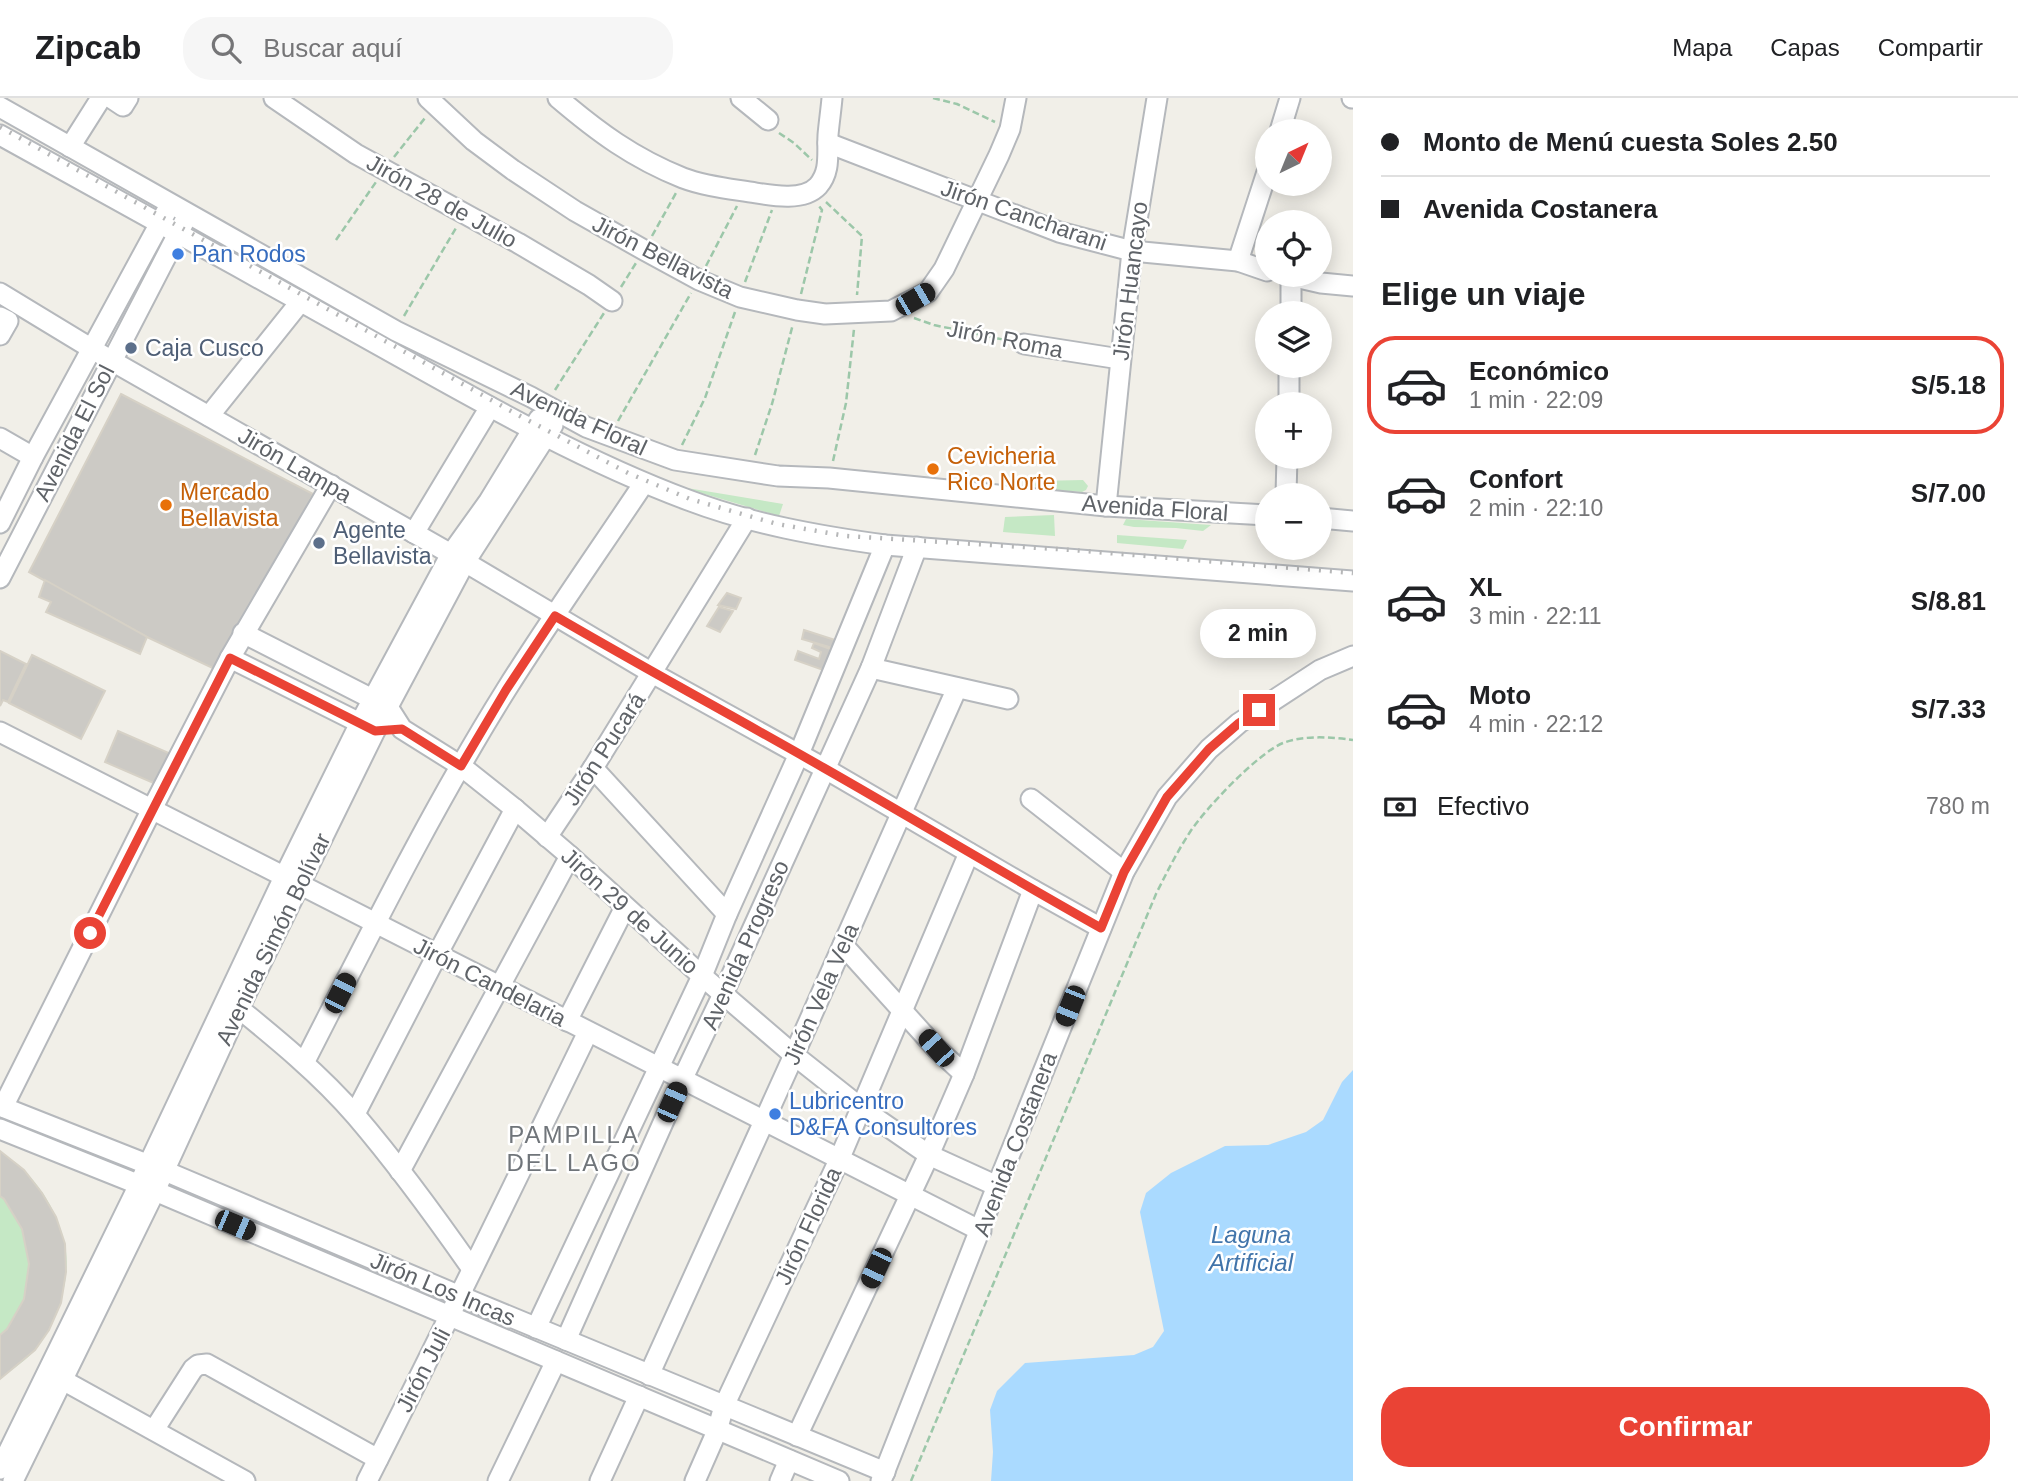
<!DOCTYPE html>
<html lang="es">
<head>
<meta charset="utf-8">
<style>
  :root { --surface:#fff; --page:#f6f6f6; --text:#202124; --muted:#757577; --line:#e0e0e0; --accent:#ea4335 }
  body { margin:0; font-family:Arial,sans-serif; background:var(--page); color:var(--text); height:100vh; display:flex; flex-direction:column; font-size:26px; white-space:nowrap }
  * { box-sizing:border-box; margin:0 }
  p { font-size:23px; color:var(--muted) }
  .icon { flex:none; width:38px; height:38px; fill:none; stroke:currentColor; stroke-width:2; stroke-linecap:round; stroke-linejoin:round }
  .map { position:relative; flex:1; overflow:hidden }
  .drawer { display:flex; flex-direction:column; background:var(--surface); width:665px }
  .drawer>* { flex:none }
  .guide { display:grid; align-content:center; height:154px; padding:0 28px; background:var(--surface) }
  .needle { width:46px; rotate:43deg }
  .controls { position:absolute; left:1255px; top:21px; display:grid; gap:14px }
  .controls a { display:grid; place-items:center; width:77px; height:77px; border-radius:50%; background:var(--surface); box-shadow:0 4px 18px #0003; font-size:35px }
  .end { position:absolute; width:32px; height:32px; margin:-16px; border:9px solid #ea4335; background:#fff; box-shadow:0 0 0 4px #fff }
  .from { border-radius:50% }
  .bubble { position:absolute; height:49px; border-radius:24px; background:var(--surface); box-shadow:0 4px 18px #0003; font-size:23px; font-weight:700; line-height:49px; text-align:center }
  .car { position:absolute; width:21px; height:42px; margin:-21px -10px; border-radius:9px; box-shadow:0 0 5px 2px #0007; background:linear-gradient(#222 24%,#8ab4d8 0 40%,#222 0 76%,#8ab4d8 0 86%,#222 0) }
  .guide b { display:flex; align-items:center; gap:24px; height:66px; font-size:26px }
  .guide b+b { border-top:2px solid var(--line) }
  .guide i { width:18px; height:18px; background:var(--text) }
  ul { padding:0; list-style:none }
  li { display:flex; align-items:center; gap:21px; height:98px; margin:0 14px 10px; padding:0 14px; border:4px solid transparent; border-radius:28px }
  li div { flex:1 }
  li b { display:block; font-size:26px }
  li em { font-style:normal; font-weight:700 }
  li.selected { border-color:var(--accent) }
  li>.icon { width:63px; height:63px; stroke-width:1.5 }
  h2 { padding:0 28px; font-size:32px; line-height:84px }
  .pay { display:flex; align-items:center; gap:18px; height:77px; padding:0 28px; font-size:26px }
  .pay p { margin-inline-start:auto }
  .cta { display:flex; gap:14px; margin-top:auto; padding:14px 28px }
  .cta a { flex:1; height:80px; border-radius:28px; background:var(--accent); color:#fff; font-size:28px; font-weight:700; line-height:80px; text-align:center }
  header { display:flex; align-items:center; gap:42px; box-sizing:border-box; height:98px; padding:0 35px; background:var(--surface); border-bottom:2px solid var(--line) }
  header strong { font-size:33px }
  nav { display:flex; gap:38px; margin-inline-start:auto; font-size:24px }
  .search { width:490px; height:63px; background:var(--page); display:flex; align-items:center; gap:18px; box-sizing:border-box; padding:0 24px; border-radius:28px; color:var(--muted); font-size:26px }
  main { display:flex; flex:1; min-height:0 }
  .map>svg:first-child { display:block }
</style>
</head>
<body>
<header>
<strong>Zipcab</strong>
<div class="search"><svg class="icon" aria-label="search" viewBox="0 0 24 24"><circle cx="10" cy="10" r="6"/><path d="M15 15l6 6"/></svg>Buscar aquí</div>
<nav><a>Mapa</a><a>Capas</a><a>Compartir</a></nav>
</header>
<main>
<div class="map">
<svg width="1353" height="1383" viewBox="0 0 1353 1383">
  <rect width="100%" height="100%" fill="#f1efe8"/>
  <g fill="#c5e8c5">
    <polygon points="1083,382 1088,388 1086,392 1082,394 1037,391 1034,387 1037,383"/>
    <polygon points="681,389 783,406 779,418"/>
    <polygon points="1054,417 1055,438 1003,434 1005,419"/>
    <polygon points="1126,421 1211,427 1203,433 1176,430 1134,429 1123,427"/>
    <polygon points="1117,437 1187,442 1183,451 1117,445"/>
    <path d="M 0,1053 C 8,1060 18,1065 25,1073 C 44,1093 58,1117 64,1143 C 73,1176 58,1224 37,1250 C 27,1262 12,1271 0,1281 Z"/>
  </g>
  <polygon fill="#aadaff" points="1353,972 1353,1383 991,1383 993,1354 990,1312 997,1293 1025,1265 1134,1257 1153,1249 1164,1233 1140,1114 1146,1095 1171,1075 1225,1048 1268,1047 1306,1034 1323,1022 1342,984"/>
  <g fill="#cccac5" stroke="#d6d1c6" stroke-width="2">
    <polygon points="121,296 313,396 221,574 147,539 29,474"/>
    <polygon points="45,482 147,539 140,556 46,514 51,504 39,499"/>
    <polygon points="727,495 741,500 736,511 718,507"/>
    <polygon points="719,509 733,513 720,534 707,528"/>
    <polygon points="804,532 838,543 836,551 802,541"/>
    <polygon points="814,545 833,552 826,573 795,562 798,553 819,561 821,554 812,550"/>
    <polygon points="0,553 26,566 8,604 3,602 0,608"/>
    <polygon points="32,557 105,593 81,641 9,605"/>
    <polygon points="118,633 171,656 158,687 105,664"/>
    <polygon points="0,1053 24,1072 42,1095 56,1119 65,1146 66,1174 61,1205 49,1232 35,1252 0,1281 0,1237 7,1231 24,1201 29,1166 22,1131 4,1101 0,1098"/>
  </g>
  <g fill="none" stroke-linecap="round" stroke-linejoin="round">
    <defs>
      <g id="minor">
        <polyline points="111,0 123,8 128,0"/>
        <polyline points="274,0 356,56 518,145 589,187 612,203"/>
        <polyline points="428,0 474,43 513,72 575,113 644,152 699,182 740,199 797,212 825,216 891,213 928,194 944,171 999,57 1010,31 1016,0"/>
        <path d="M 558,0 C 598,34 633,60 683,80 C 707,89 732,91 756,95 C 774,98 804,103 818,88 C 831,73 827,56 828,37 C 829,25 831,12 832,0"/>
        <polyline points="741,0 768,22"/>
        <polyline points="1352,0 1353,0"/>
        <polyline points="0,9 396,233 531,299 586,329 675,362 778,378 829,380 1106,408 1267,417"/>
        <polyline points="1280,33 1290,0"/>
        <path d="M 0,37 C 119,102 238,169 357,235 C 465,295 573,359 688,402 C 751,426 819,438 885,447 L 1353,483"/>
        <polyline points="828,45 1059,134 1132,153 1238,163 1267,173"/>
        <polyline points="70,49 101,0"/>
        <polyline points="1238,163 1267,74"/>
        <polyline points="1286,177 1321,185 1353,188"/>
        <polyline points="0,195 112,263 465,464 652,575 824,670 1033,792 1101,830"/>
        <polyline points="1291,215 1291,178"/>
        <polyline points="0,219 8,223 0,237"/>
        <polyline points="1024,246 1120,261"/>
        <polyline points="1289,306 1289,268"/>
        <polyline points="209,318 301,203"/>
        <polyline points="0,340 33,359"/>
        <polyline points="1286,397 1287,359"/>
        <polyline points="1106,408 1132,153 1157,0"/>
        <polyline points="1320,420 1353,423"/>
        <polyline points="0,425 33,359 166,114"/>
        <polyline points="414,435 490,309"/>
        <polyline points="0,480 184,124"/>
        <polyline points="243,535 388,609 402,631 461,668 515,711 570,758 702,878 794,957 861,1010 929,1057 997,1088"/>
        <polyline points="230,560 370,630"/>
        <polyline points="871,570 1008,601"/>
        <polyline points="0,634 981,1133"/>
        <polyline points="593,670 727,816"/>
        <polyline points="1031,701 1124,774"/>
        <polyline points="547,739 593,670 747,420"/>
        <polyline points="843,847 936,950 964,976"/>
        <path d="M 230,903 C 273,938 319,975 356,1018 C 397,1066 435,1118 472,1171"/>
        <polyline points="567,923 625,809"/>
        <path d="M 304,965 C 368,840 431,712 506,592 C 550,522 598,454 644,385"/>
        <polyline points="0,1008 172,1076 460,1198 885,1374"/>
        <polyline points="3,1009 152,711 230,560 331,387"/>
        <polyline points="355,1016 437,857 515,711"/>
        <polyline points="0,1031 155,1093 839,1383"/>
        <polyline points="400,1073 570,758"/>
        <polyline points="536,1230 702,878 727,816 799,656 885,447"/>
        <polyline points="566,1242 683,980 723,896 871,570 917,449"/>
        <polyline points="50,1275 245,1383"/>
        <polyline points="649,1277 794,957 957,590"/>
        <polyline points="154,1332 193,1271 198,1267 207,1266 378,1361"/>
        <polyline points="797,1338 929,1057 964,976 1033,792"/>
        <polyline points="0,1371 133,1099 284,779 360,625 451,456 489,403 539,321"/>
        <polyline points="13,1383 155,1093 239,910 375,633 465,464 553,327"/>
        <path d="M 367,1383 C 443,1234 515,1084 588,934"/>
        <polyline points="498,1383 556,1263"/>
        <polyline points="600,1383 639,1298"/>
        <polyline points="695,1383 717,1333 724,1308 839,1062 969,755"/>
        <polyline points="780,1383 789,1362"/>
        <polyline points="881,1383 997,1088 1124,774 1167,699 1209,651 1239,625 1320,572 1353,558"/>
      </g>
    </defs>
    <use href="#minor" stroke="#b5b8bc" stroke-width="23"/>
    <g stroke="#9cc7a9" stroke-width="2.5" stroke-dasharray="7 3.5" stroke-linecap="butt">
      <polyline points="933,0 957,6 995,24"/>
      <polyline points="779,35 794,45 812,62"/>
      <polyline points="394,59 425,20"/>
      <polyline points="826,104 862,138 857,197"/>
      <polyline points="652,138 676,95"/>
      <polyline points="336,142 376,84"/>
      <polyline points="706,168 737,108"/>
      <polyline points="745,184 772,112"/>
      <polyline points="621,189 636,165"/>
      <polyline points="801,196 822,112 819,108"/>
      <polyline points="404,218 456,130"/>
      <polyline points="914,220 934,227 1010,243"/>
      <polyline points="555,292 604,215"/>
      <polyline points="618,323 691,195"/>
      <polyline points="682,347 705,300 735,214"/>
      <polyline points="755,357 772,306 793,226"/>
      <polyline points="833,363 846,305 854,231"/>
      <path d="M 911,1383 L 1156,796 C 1167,774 1177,754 1190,734 C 1205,711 1258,655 1283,645 C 1303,637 1332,639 1353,642"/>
    </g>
    <use href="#minor" stroke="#fff" stroke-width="19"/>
    <polyline stroke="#b6b7b8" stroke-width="4.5" stroke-dasharray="2 9" stroke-linecap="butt" points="0,29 520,318 628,375 690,401 777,426 846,438 1072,452 1353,475"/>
  </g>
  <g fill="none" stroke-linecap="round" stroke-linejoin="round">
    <path stroke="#ea4335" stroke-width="9" d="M 90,835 L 230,560 L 375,633 L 402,631 L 461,668 L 506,592 L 555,518 C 644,570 735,619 824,670 C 917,723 1008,778 1101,830 L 1124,774 L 1167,699 L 1209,651 L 1239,625 L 1259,612"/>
  </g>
  <g fill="#3f7fe0" stroke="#fff" stroke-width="2.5">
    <circle cx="178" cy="156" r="7"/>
    <circle cx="775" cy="1016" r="7"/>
  </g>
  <g fill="#5c6f8a" stroke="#fff" stroke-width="2.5">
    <circle cx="131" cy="250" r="7"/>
    <circle cx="319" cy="445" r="7"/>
  </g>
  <g fill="#e8710a" stroke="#fff" stroke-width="2.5">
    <circle cx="933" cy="371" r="7"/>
    <circle cx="166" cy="407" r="7"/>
  </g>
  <g text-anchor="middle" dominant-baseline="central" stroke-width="5" stroke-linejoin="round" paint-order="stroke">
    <g font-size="23" fill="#5f6368" stroke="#fff">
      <text transform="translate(442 103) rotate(29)">Jirón 28 de Julio</text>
      <text transform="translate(1024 117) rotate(19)">Jirón Cancharani</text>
      <text transform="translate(663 159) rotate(27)">Jirón Bellavista</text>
      <text transform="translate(1130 183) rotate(-83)">Jirón Huancayo</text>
      <text transform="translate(1005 241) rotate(11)">Jirón Roma</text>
      <text transform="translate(579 320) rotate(25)">Avenida Floral</text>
      <text transform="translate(74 335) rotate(-63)">Avenida El Sol</text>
      <text transform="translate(295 367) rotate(30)">Jirón Lampa</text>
      <text transform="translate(1155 410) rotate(4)">Avenida Floral</text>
      <text transform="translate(604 651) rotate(-57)">Jirón Pucará</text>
      <text transform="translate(630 813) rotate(42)">Jirón 29 de Junio</text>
      <text transform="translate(273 841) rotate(-64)">Avenida Simón Bolívar</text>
      <text transform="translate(745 847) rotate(-66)">Avenida Progreso</text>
      <text transform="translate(490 884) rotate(27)">Jirón Candelaria</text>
      <text transform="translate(821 896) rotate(-66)">Jirón Vela Vela</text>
      <text transform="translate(1015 1046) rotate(-69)">Avenida Costanera</text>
      <text transform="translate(808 1128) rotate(-65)">Jirón Florida</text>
      <text transform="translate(443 1191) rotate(23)">Jirón Los Incas</text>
      <text transform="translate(423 1272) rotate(-63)">Jirón Juli</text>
    </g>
    <g font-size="23" fill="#366cbe" stroke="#fff" text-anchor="start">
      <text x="192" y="156">Pan Rodos</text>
      <text x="789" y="1003">Lubricentro<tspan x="789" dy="26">D&amp;FA Consultores</tspan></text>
    </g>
    <g font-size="23" fill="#4e5e75" stroke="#fff" text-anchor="start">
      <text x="145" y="250">Caja Cusco</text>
      <text x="333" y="432">Agente<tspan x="333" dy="26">Bellavista</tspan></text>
    </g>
    <g font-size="23" fill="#c56008" stroke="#fff" text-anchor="start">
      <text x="947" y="358">Cevicheria<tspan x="947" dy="26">Rico Norte</tspan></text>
      <text x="180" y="394">Mercado<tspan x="180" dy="26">Bellavista</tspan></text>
    </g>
    <g font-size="24" letter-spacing="2" fill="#70757a" stroke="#fff">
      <text x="574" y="1036">PAMPILLA<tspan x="574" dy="28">DEL LAGO</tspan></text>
    </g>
    <g font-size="24" font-style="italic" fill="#4174aa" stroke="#fff">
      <text x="1251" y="1136">Laguna<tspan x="1251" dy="28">Artificial</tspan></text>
    </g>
  </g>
</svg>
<div class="controls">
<a><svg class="needle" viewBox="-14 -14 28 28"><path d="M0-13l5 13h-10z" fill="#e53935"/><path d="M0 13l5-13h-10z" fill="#757577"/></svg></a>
<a><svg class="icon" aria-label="locate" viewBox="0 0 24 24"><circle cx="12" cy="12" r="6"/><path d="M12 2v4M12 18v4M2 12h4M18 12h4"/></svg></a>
<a><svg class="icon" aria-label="layers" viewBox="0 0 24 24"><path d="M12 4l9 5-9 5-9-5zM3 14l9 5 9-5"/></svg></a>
<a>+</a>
<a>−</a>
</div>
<i class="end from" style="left:90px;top:835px"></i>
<i class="end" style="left:1259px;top:612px"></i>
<div class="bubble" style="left:1200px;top:511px;width:116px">2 min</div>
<i class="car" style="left:915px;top:201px;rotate:60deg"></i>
<i class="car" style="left:340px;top:895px;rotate:27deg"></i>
<i class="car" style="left:1070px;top:908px;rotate:202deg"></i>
<i class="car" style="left:936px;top:950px;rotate:318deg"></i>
<i class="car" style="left:672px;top:1004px;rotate:24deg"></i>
<i class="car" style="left:235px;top:1127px;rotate:113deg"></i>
<i class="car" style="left:876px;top:1170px;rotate:205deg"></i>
</div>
<section class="drawer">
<div class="guide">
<b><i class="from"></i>Monto de Menú cuesta Soles 2.50</b>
<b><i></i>Avenida Costanera</b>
</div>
<h2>Elige un viaje</h2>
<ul>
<li class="selected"><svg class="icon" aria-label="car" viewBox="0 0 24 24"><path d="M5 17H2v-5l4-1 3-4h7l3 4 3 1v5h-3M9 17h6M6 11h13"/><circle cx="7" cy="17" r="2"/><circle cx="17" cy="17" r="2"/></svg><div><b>Económico</b><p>1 min · 22:09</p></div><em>S/5.18</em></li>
<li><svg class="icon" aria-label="car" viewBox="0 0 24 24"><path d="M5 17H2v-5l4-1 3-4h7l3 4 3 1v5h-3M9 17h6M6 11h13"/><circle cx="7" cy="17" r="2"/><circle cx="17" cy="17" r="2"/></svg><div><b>Confort</b><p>2 min · 22:10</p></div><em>S/7.00</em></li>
<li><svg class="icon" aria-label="car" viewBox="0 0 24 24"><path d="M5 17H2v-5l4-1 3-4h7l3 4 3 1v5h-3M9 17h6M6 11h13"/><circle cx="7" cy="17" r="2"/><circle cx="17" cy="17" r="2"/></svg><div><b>XL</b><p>3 min · 22:11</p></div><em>S/8.81</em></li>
<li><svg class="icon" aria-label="car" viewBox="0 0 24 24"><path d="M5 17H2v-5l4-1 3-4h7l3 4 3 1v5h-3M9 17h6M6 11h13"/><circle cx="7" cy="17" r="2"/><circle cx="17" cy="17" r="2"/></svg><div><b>Moto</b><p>4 min · 22:12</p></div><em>S/7.33</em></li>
</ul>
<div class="pay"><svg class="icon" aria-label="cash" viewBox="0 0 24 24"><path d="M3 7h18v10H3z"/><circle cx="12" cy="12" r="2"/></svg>Efectivo<p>780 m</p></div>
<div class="cta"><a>Confirmar</a></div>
</section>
</main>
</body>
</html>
